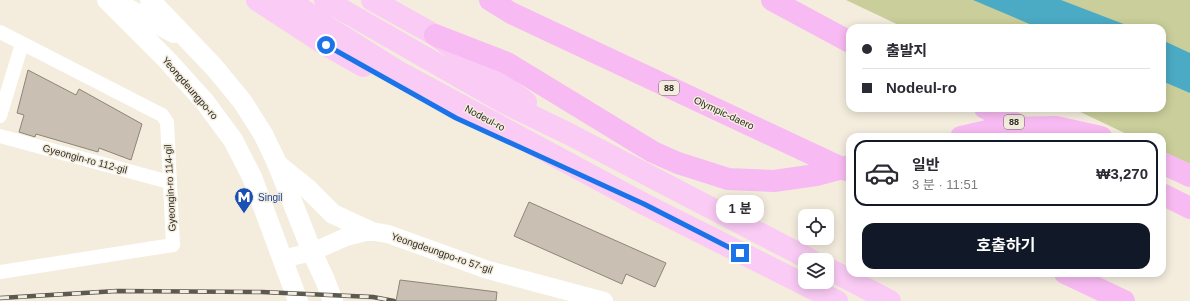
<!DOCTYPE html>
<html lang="ko">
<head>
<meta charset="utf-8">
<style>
  :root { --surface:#fff; --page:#f2f2f3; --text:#2b2b33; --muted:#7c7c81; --line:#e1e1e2; --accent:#111827 }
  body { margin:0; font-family:Helvetica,"Noto Sans KR",sans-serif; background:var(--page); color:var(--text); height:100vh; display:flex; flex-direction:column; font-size:15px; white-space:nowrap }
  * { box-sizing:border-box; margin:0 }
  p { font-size:13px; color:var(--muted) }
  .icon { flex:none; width:22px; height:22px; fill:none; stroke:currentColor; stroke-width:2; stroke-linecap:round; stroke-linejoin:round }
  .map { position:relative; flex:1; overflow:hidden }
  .panel { position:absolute; left:846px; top:133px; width:320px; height:144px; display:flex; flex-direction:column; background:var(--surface); border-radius:12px; box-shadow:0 2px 10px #0003 }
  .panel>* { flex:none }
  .hud { position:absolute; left:846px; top:24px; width:320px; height:88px; border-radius:12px; box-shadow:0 2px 10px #0003; display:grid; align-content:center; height:88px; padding:0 16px; background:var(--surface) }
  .tools { position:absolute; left:798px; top:209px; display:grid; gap:8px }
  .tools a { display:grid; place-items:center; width:36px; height:36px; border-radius:8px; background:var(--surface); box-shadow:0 2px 10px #0003; font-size:20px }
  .end { position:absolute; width:18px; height:18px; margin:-9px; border:5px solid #1a73e8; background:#fff; box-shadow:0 0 0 2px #fff }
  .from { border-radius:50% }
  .bubble { position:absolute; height:28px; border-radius:12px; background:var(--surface); box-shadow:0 2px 10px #0003; font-size:13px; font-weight:700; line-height:28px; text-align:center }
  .hud b { display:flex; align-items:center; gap:14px; height:38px; font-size:15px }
  .hud b+b { border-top:1px solid var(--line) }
  .hud i { width:10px; height:10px; background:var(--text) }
  ul { padding:7px 0 0; list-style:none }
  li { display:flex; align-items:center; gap:12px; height:66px; margin:0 8px 6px; padding:0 8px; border:2px solid transparent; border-radius:12px }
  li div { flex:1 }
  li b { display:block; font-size:15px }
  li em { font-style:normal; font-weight:700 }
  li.selected { border-color:var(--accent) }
  li>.icon { width:36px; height:36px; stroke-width:1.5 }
  .button { display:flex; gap:8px; margin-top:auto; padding:8px 16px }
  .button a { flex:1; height:46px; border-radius:12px; background:var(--accent); color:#fff; font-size:16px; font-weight:700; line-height:46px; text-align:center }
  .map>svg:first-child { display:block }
</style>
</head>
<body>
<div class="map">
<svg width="1190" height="301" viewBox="0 0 1190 301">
  <rect width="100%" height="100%" fill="#f4edde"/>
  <polygon fill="#c9ce9a" points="846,0 1190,0 1190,164 1162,151 1162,137 1133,137 1072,108 1162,108 1162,28 905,28"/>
  <g fill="#4babc4">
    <polygon points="973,0 1061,0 1134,28 1039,28"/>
    <polygon points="1162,40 1190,53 1190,93 1162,81"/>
  </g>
  <g fill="#c9bfb3" stroke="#8e8479">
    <polygon points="28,70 76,95 79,89 142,124 131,160 99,148 98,152 36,134 35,137 19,132 24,115 17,113"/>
    <polygon points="529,202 666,263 655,287 626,274 622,284 514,236"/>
    <polygon points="400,280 497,292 496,301 396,301"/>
  </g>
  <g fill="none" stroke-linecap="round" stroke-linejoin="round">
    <g stroke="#fff" stroke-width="14">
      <polyline points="0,32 162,115 167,122 173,245 0,272"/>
      <polyline points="0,116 22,44"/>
      <polyline points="0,136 169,182"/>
    </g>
    <polyline stroke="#fff" stroke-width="18" points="282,259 312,252 346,237 370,231 388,234 488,270 604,301"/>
    <g stroke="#fff" stroke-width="20">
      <polyline points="107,0 167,60 205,102 233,140 252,177 298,301"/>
      <polyline points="150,0 214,67 242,101 263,134 277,163 312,252 325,280 333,301"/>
      <polyline points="121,5 174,33"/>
      <polyline points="277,164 308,189 333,214 370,231"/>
    </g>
    <g stroke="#facbf5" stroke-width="22">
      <polyline points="257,0 326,45 363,66"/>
      <polyline points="289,0 326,26 399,72 644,204 837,301"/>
      <polyline points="325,0 503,102 569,134 811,260"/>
      <polyline points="372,0 435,35 526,102"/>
      <polyline points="827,268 890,301"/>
    </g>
    <g stroke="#f8baf2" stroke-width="22">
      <polyline points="490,0 511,13 846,170"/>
      <polyline points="772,0 850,42"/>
      <polyline points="435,35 507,63 653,152 678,163 728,179 774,181 816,175 850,166"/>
      <polyline points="985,108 1021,126"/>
      <polyline points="961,137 1000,128 1056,127 1101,137"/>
      <polyline points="1162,163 1190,176"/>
      <polyline points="1162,194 1190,208"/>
      <polyline points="1065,273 1124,301"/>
    </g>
    <defs>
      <polyline id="rail" points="0,298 117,291 262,292 373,297 394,301"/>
    </defs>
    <use href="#rail" stroke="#5c5951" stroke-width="4.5"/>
    <use href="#rail" stroke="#f4edde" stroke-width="3" stroke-dasharray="9" stroke-linecap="butt"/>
  </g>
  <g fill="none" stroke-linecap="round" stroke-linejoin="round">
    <polyline stroke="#1a73e8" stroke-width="5" points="326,45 456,118 644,204 740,253"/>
  </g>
  <defs>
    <symbol id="metro-pin" viewBox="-11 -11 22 30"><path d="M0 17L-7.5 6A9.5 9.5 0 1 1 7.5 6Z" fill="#1a4fb4" stroke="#f4edde"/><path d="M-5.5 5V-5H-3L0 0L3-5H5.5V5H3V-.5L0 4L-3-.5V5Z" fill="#fff"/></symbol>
  </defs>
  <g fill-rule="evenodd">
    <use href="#metro-pin" x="233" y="186" width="22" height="30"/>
  </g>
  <g text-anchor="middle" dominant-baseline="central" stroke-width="3" stroke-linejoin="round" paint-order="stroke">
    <g fill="#f4edde" stroke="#69665d" stroke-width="1">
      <rect x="659" y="81" width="20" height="14" rx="3"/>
      <rect x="1004" y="115" width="20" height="14" rx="3"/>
    </g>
    <g font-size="9" font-weight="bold" fill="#2e2c26">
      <text x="669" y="88">88</text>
      <text x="1014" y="122">88</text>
    </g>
    <g font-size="10" fill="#2e2c26" stroke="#f4edde">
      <text transform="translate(190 88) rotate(49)">Yeongdeungpo-ro</text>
      <text transform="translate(724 113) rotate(25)">Olympic-daero</text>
      <text transform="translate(485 118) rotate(28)">Nodeul-ro</text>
      <text transform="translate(85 159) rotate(15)">Gyeongin-ro 112-gil</text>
      <text transform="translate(170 188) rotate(-93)">Gyeongin-ro 114-gil</text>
      <text transform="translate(442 253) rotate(19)">Yeongdeungpo-ro 57-gil</text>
    </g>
    <g font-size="10" fill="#164399" stroke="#f4edde" text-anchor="start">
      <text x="258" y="197">Singil</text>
    </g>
  </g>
</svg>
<div class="tools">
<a><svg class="icon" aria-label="locate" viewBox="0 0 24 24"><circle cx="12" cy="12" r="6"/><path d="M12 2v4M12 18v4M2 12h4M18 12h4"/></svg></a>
<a><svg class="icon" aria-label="layers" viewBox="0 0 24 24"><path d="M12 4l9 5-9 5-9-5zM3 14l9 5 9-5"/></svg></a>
</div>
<i class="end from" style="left:326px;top:45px"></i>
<i class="end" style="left:740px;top:253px"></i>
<div class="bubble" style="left:716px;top:195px;width:48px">1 분</div>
<div class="hud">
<b><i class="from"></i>출발지</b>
<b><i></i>Nodeul-ro</b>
</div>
<section class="panel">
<ul>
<li class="selected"><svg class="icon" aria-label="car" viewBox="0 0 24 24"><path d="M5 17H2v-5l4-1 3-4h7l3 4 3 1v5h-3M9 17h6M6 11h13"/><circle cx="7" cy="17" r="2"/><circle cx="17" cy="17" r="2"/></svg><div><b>일반</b><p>3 분 · 11:51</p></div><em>₩3,270</em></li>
</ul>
<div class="button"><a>호출하기</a></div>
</section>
</div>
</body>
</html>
